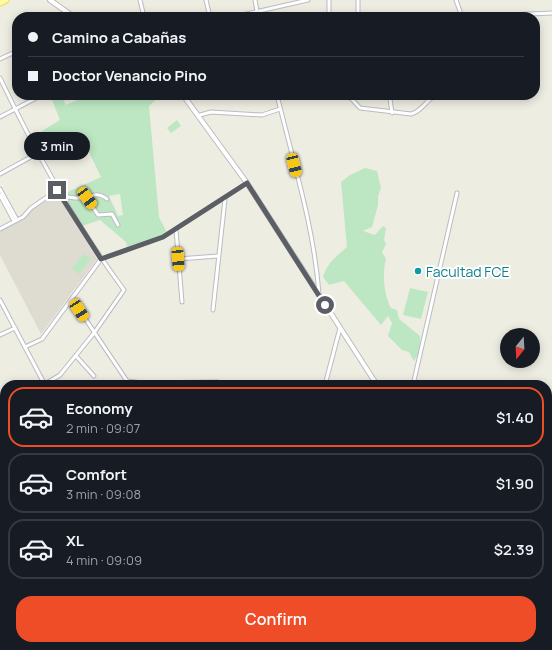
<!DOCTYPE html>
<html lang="en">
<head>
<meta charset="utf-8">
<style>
  :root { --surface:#171b24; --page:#20242c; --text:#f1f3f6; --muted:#9ea1a6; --line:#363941; --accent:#ef4d27 }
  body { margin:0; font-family:Manrope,sans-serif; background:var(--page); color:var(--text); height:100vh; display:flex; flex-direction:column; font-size:15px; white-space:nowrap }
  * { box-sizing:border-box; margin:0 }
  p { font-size:13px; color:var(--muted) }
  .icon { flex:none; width:22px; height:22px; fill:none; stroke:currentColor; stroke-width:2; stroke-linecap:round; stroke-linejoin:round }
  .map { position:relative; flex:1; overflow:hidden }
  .panel { position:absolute; left:0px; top:380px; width:552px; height:270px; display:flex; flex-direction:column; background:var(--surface); border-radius:16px 16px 0 0; box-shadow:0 2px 10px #0003 }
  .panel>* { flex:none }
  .guide { position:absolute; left:12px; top:12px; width:528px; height:88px; border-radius:16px; box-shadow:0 2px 10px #0003; display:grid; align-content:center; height:88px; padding:0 16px; background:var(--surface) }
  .needle { width:26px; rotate:198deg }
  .buttons { position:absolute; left:500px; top:328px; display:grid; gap:8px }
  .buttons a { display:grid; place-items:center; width:40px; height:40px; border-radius:50%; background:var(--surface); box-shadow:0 2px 10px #0003; font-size:20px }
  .end { position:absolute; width:18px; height:18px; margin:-9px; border:5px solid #5b5e64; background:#fff; box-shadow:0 0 0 2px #fff }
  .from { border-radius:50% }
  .bubble { position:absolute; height:28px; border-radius:14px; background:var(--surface); box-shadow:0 2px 10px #0003; font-size:13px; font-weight:600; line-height:28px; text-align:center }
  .car { position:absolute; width:12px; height:24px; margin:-12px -6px; border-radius:5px; box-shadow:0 0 3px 1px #0007; background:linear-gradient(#f5c518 24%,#345 0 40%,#f5c518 0 76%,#345 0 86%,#f5c518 0) }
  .guide b { display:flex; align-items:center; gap:14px; height:38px; font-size:15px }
  .guide b+b { border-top:1px solid var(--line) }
  .guide i { width:10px; height:10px; background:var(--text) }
  ul { padding:7px 0 0; list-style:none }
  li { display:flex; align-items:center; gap:12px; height:60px; margin:0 8px 6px; padding:0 8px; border:2px solid var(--line); border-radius:16px }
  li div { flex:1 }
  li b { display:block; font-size:15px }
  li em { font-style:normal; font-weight:600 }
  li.on { border-color:var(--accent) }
  li>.icon { width:36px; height:36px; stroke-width:1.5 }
  .action { display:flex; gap:8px; margin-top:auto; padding:8px 16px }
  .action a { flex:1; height:46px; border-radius:16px; background:var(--accent); color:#fff; font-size:16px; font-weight:600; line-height:46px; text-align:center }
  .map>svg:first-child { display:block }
</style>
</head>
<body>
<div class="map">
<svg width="552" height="650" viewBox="0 0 552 650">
  <rect width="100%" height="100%" fill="#eeede2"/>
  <polygon fill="#dedcd1" points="57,194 97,259 41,334 0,255 0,231 26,216 34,207"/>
  <g fill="#bde7c2" fill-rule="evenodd">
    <path d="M 50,95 L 61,95 L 66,105 L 84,97 L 104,100 L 102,95 L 161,95 L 149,106 L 159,217 L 167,233 L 127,247 L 126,242 L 100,220 L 82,226 L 63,194 L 101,177 L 82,138 L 43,156 L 34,136 L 60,120 ZM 120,194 L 123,215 L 118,216 L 109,196 Z"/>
    <polygon points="177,120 181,126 171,133 167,128"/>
    <path d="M 365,168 L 377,171 L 381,188 L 378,196 L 378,205 L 372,227 L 363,231 L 375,235 L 383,226 L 386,228 L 384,240 L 386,244 L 382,252 L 386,259 C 382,274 384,295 391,308 L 397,310 L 399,319 L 420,336 C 421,346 420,353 414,361 L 409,352 L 402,350 L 388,336 L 392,323 L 388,316 L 381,325 L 344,281 L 329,285 L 323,277 C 327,263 337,256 347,247 L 341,182 L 350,175 Z"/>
    <polygon points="84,254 91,259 79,274 72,268"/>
    <polygon points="410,288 428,292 421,319 403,315"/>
    <polygon points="0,604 5,604 5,645 90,645 90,650 0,650"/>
    <polygon points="370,645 476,645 477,650 369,650"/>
  </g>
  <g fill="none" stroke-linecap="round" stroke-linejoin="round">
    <defs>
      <g id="minor">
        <polyline points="140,0 144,17"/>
        <polyline points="206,0 210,17"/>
        <polyline points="255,0 258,17"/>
        <polyline points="358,0 358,17"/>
        <polyline points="456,0 462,17"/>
        <polyline points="233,17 308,0"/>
        <polyline points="329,17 329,0"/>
        <polyline points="461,17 552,13"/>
        <polyline points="0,59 17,51"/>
        <path d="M 0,78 C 36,153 75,224 124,290 L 94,333 L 60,375 L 45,384"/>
        <path d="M 277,95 C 293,161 314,227 319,294"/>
        <path d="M 348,95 L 360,108 L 411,114 C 423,111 426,99 437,95"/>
        <polyline points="392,95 390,99 392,113"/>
        <polyline points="200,115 211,112 262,115 280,109"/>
        <polyline points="0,117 42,95"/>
        <polyline points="0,174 38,153"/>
        <polyline points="0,189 17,220"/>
        <polyline points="0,195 14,221"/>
        <polyline points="61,196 75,198 87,198 98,215 112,214 118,225"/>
        <path d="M 87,198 C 95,193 100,194 107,199"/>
        <polyline points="0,229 23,217 31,208 57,190"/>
        <polyline points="176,230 182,302"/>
        <polyline points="178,259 218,256"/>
        <polyline points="72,299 127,381 143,383 218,382"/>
        <polyline points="0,300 45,385"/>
        <polyline points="213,310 225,199"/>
        <polyline points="0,335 15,328"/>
        <polyline points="25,347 42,339 101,259 163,237 247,183"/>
        <polyline points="76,356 94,376"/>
        <polyline points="325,385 340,328"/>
        <polyline points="413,385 457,193"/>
        <polyline points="0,419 5,418"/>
        <polyline points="0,448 5,448"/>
        <polyline points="0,546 5,547"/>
        <polyline points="0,613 5,613"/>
        <polyline points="144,645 145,650"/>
        <polyline points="92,646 139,646"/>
        <polyline points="365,648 366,645"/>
        <polyline points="291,649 303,650"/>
        <polyline points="218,650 218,648 226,645"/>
        <polyline points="330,650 331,645"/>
      </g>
      <g id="tertiary">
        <polyline points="50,0 74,17"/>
        <polyline points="183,95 247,183 377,385"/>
        <polyline points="547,498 552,502"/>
      </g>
      <polyline id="primary" points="0,3 6,0"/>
      <g id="trunk">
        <polyline points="547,467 552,465"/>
        <polyline points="547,472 552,469"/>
        <path d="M 191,649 C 200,649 214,650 221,645"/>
        <polyline points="168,650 186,645"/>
        <polyline points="186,650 202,645"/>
      </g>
    </defs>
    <use href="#minor" stroke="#babcc2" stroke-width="5"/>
    <use href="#tertiary" stroke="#babcc2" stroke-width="6"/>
    <use href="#primary" stroke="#f6db53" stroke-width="7"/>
    <use href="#trunk" stroke="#f0c000" stroke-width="7"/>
    <use href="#minor" stroke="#fff" stroke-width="3"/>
    <use href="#tertiary" stroke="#fff" stroke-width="4"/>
    <use href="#primary" stroke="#fffba6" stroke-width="5"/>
    <use href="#trunk" stroke="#fff497" stroke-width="5"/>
  </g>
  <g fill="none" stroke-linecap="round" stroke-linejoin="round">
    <polyline stroke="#5b5e64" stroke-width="5" points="57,190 101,259 163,237 247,183 325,305"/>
  </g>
  <circle fill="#0f9aa8" stroke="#fff" stroke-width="1.5" cx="418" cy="271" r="4"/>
  <g text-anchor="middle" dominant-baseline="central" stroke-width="4" stroke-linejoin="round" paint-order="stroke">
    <g font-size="14" fill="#0d838f" stroke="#fff" text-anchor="start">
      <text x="426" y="271">Facultad FCE</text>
    </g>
  </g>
</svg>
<div class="buttons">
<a><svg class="needle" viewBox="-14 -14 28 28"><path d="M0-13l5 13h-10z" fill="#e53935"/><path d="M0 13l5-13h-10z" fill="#9ea1a6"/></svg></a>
</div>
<i class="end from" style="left:325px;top:305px"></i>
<i class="end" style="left:57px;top:190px"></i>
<div class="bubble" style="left:24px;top:132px;width:66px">3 min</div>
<i class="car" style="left:294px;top:165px;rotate:166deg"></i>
<i class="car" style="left:87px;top:198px;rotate:144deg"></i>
<i class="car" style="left:178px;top:259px;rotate:176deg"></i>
<i class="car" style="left:79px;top:310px;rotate:147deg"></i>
<div class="guide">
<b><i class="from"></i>Camino a Cabañas</b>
<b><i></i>Doctor Venancio Pino</b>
</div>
<section class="panel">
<ul>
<li class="on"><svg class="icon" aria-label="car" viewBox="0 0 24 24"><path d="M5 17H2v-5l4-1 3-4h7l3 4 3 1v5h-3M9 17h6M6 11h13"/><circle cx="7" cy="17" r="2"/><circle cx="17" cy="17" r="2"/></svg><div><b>Economy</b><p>2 min · 09:07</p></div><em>$1.40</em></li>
<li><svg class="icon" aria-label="car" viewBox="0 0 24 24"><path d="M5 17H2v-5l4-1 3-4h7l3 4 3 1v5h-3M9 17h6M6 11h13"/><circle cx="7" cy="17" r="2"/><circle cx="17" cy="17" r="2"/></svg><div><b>Comfort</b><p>3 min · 09:08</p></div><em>$1.90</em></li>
<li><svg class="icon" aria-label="car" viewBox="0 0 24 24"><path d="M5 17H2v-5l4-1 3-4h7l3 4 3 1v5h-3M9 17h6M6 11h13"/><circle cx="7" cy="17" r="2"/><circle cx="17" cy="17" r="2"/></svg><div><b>XL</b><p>4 min · 09:09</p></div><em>$2.39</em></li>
</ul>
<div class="action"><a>Confirm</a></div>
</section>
</div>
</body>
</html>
